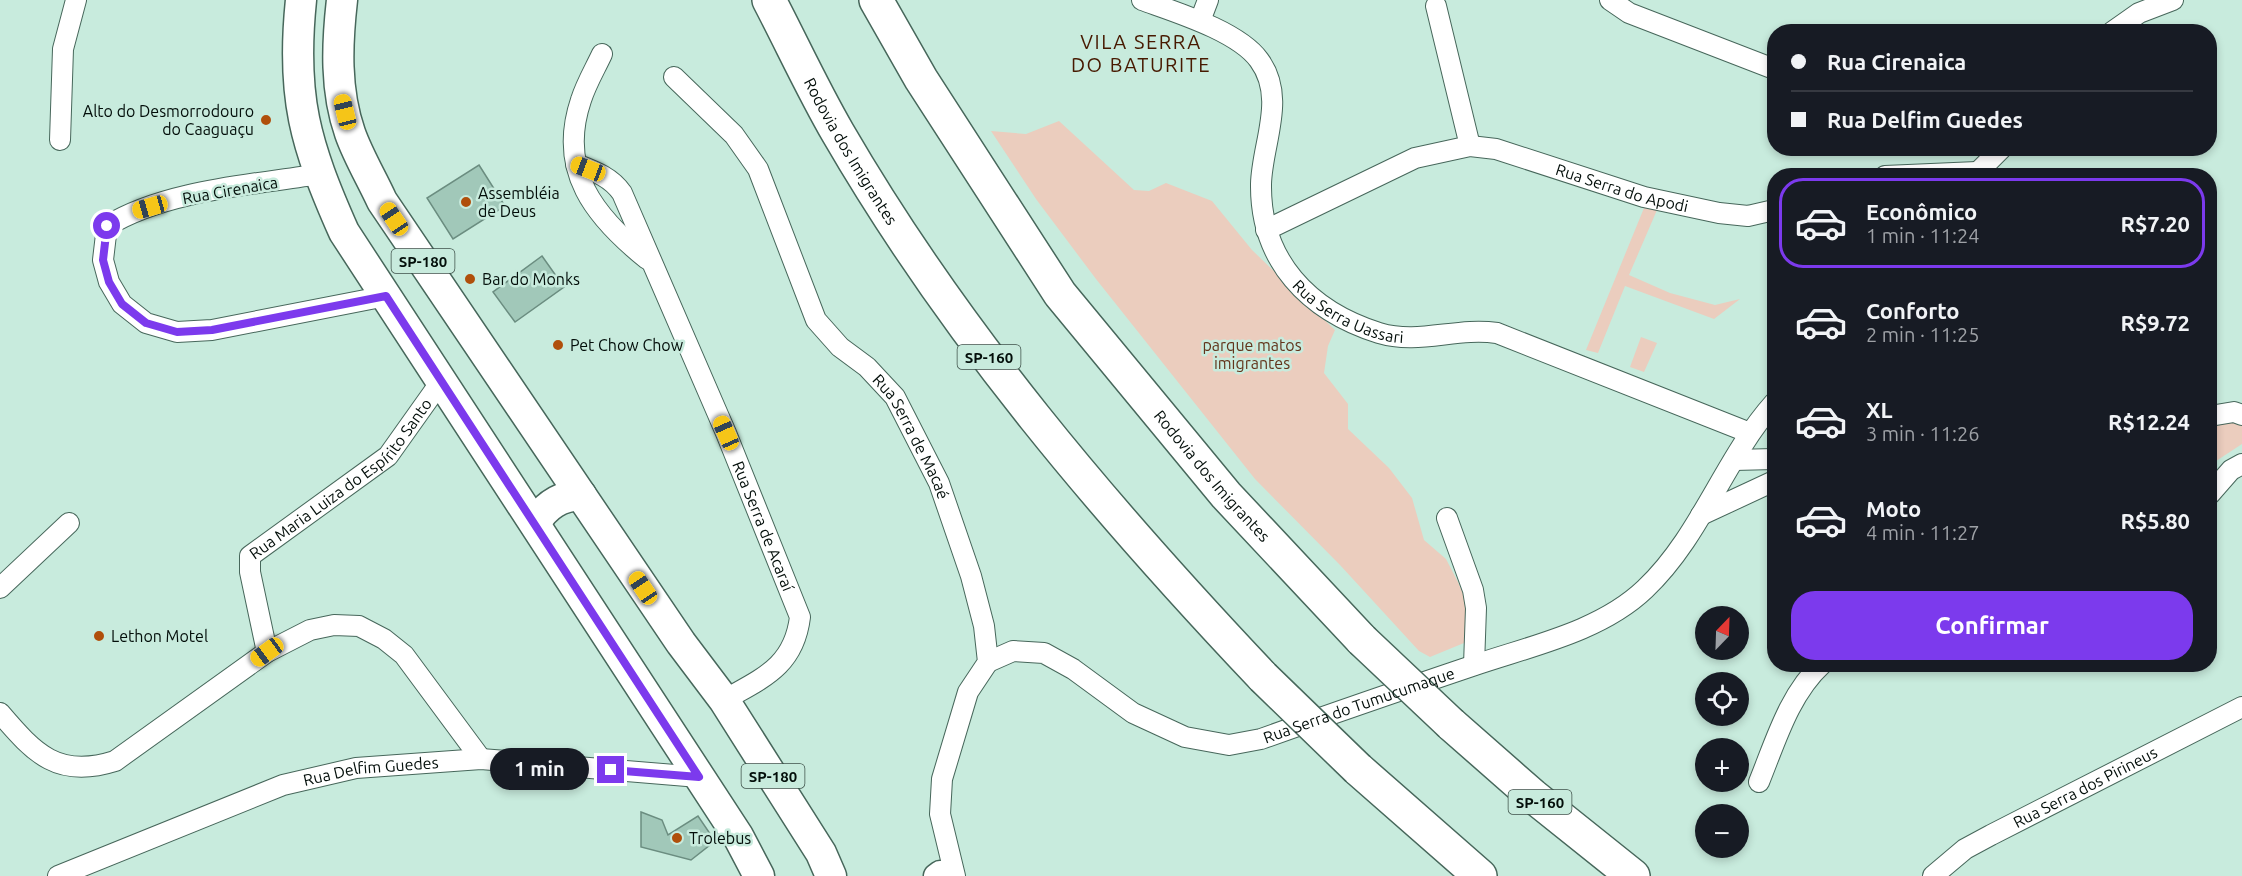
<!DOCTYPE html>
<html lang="pt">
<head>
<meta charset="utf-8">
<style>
  :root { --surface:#171b24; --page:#242831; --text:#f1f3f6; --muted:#9ea1a6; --line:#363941; --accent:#7c3aed }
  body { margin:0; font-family:Ubuntu,sans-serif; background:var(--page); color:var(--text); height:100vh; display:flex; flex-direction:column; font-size:22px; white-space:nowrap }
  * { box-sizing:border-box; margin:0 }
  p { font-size:20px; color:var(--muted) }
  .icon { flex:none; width:33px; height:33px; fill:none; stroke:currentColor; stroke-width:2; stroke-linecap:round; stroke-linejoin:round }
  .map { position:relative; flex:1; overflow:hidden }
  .sheet { position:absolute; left:1767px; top:168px; width:450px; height:504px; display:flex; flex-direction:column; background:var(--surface); border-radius:24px; box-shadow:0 3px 9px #0003 }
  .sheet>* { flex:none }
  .banner { position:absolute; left:1767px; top:24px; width:450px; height:132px; border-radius:24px; box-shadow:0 3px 9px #0003; display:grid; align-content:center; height:132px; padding:0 24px; background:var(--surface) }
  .needle { width:39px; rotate:23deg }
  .buttons { position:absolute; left:1695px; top:606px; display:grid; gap:12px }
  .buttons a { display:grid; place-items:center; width:54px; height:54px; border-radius:50%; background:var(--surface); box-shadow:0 3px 9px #0003; font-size:30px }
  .end { position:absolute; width:27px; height:27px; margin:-14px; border:8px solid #7c3aed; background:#fff; box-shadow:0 0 0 3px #fff }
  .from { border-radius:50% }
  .bubble { position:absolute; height:42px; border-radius:21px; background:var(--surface); box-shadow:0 3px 9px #0003; font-size:20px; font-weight:600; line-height:42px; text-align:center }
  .car { position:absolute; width:18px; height:36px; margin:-18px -9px; border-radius:8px; box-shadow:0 0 4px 2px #0007; background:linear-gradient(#f5c518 24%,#345 0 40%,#f5c518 0 76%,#345 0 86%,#f5c518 0) }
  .banner b { display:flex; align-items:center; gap:21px; height:57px; font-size:22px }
  .banner b+b { border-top:2px solid var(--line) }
  .banner i { width:15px; height:15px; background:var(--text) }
  ul { padding:10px 0 0; list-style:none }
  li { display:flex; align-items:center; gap:18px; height:90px; margin:0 12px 9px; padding:0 12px; border:3px solid transparent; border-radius:24px }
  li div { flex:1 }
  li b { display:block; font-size:22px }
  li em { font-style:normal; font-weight:600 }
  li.on { border-color:var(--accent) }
  li>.icon { width:54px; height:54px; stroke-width:1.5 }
  .primary-button { display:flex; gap:12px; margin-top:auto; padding:12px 24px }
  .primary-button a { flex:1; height:69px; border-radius:24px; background:var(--accent); color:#fff; font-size:24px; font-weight:600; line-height:69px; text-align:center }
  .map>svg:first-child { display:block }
</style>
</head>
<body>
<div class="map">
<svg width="2242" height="876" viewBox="0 0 2242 876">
  <rect width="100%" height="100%" fill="#c8ebdd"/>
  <g fill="#ebcdbe">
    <polygon points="1059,121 1134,190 1149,191 1166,183 1212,201 1252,250 1335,330 1328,346 1324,373 1348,404 1348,429 1389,468 1412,498 1424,540 1446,559 1458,582 1472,615 1464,643 1430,657 1419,651 1340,565 1255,479 1096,279 1036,199 991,131 1026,134"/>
    <polygon points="1644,208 1657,210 1629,275 1670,293 1715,305 1740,299 1714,319 1625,286 1598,353 1586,350"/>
    <polygon points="1641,337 1657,343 1644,372 1630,367"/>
    <polygon points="2242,421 2242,444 2210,465 2210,423"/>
  </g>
  <g fill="#a1c8b9" stroke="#6b8d80" stroke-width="1.5">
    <polygon points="479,165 505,206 453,239 427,198"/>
    <polygon points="542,256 564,287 515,322 493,292"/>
    <polygon points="641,812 662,820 668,835 698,816 715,841 691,860 641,847"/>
  </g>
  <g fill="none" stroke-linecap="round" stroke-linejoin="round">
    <defs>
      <g id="minor">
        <path id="s1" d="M 1142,0 C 1175,12 1238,31 1259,60 C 1287,98 1262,143 1261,184 C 1260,261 1309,311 1379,333 C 1419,345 1456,327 1497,333 L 1750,433"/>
        <polyline points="1610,0 1629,13 1774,69"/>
        <polyline points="1436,6 1470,146"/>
        <polyline points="1200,21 1208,0"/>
        <polyline points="2112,32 2139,13 2173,0"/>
        <path d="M 602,54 C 595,69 586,84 581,100 C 557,171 595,217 647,259"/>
        <path id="s2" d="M 674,77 L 734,135 L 758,169 L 816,320 L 840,347 L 867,367 L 895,397 L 939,483 L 971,576 L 984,626 L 988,662 L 968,692 L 942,779 L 940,814 L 955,876"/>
        <polyline points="60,140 63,49 76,0"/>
        <path id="s3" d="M 576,164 C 594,171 611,177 622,193 L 726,433 L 800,617 C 794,666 763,678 724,700"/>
        <path d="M 320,174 C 252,185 166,190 107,226 L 103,260 L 109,282 L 122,304 L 146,323 L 177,332 L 212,330 L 386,296"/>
        <polyline points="1885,176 1977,172"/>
        <polyline points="1974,176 2002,148"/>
        <path id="s4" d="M 1266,230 L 1415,158 L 1470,146 L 1496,149 L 1644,197 L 1719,213 L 1748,216 L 1774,210"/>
        <polyline points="2210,416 2234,412 2242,415"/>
        <polyline points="1734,460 1774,459"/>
        <polyline points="2210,494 2231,470 2242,464"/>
        <polyline points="1701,515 1774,481"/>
        <polyline points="1447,518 1473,590 1476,608 1474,665"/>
        <polyline points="0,588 69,523"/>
        <path id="s5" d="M 267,652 L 250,572 L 250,556 L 388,456 L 442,380"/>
        <path id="s6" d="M 988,662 L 1013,651 L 1044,653 L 1073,669 L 1133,713 L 1185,737 L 1229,745 L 1261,739 C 1331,714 1401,690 1472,666 C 1530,646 1600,632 1645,589 C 1701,536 1724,459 1774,403"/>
        <path d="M 0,713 C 35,754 58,779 115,761 L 267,652 L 310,630 L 334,625 L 359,626 L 384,639 L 404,655 L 481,759"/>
        <path d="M 1759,782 C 1775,743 1789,694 1822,664"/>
        <path id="s7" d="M 58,876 L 283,785 L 356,768 L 481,759 L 699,777"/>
        <path id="s8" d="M 1933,876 L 1965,849 L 1991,835 L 2242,707"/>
      </g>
      <polyline id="tertiary" points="936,876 940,873"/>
      <g id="primary">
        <path d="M 301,0 C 291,97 305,144 344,232 L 738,836 L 759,876"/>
        <path d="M 342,0 C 337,44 335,90 350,133 C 358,156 372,179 382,201 L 681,643 L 724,700 L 821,853 L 831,876"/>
        <path d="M 535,523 C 546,505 560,496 581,495"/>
      </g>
      <g id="motorway">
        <path id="s9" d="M 769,0 C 792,44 813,90 838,133 C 954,333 1105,510 1263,677"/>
        <path id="s10" d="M 876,0 L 921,79 L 1060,294 L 1226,495 L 1362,640"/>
        <polyline points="1451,724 1533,796 1633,876"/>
        <polyline points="1358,769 1480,876"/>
      </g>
    </defs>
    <use href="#minor" stroke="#47675b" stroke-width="22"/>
    <use href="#tertiary" stroke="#47675b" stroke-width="27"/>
    <use href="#primary" stroke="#47675b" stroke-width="33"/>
    <use href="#motorway" stroke="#47675b" stroke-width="36"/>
    <use href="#minor" stroke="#fff" stroke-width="20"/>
    <use href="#tertiary" stroke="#fff" stroke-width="24"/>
    <use href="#primary" stroke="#fff" stroke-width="30"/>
    <use href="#motorway" stroke="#fff" stroke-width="33"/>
    <defs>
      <g id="motorway-bridge">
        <polyline points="1362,640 1451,724"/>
        <polyline points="1263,677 1358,769"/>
      </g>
    </defs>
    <use href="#motorway-bridge" stroke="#47675b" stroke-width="36" stroke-linecap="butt"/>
    <use href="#motorway-bridge" stroke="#fff" stroke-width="33"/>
  </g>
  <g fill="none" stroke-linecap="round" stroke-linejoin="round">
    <polyline stroke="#7c3aed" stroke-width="8" points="107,226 103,260 109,282 122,304 146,323 177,332 212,330 386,296 699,777 611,770"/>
  </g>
  <g fill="#b04f0b" stroke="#c8ebdd" stroke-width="2">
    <circle cx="266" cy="120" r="6"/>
    <circle cx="466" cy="202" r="6"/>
    <circle cx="470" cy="279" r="6"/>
    <circle cx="558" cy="345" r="6"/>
    <circle cx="99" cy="636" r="6"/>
    <circle cx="677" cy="838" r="6"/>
  </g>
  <g text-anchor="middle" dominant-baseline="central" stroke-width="5" stroke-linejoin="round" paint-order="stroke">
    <g fill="#c8ebdd" stroke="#3e5049" stroke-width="1.5">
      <rect x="391.5" y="249" width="63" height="24" rx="4.5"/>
      <rect x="957.5" y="345" width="63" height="24" rx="4.5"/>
      <rect x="741.5" y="764" width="63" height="24" rx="4.5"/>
      <rect x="1508.5" y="790" width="63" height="24" rx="4.5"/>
    </g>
    <g font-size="15" font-weight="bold" fill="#030e0a">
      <text x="423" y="261">SP-180</text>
      <text x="989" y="357">SP-160</text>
      <text x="773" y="776">SP-180</text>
      <text x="1540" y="802">SP-160</text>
    </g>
    <g font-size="16" fill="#030e0a" stroke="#c8ebdd" text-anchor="start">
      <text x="254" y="111" text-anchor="end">Alto do Desmorrodouro<tspan x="254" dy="18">do Caaguaçu</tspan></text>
      <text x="478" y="193">Assembléia<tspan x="478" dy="18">de Deus</tspan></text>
      <text x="482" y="279">Bar do Monks</text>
      <text x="570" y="345">Pet Chow Chow</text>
      <text x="111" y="636">Lethon Motel</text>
      <text x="689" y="838">Trolebus</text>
    </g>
    <g font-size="16" fill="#030e0a" stroke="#c8ebdd">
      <text stroke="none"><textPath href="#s9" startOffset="172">Rodovia dos Imigrantes</textPath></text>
      <text stroke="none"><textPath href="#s4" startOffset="380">Rua Serra do Apodi</textPath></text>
      <text transform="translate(230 190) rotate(-10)">Rua Cirenaica</text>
      <text stroke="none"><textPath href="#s1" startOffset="429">Rua Serra Uassari</textPath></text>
      <text stroke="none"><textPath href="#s2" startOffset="440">Rua Serra de Macaé</textPath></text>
      <text stroke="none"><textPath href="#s10" startOffset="584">Rodovia dos Imigrantes</textPath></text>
      <text stroke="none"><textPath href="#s5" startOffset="218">Rua Maria Luiza do Espírito Santo</textPath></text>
      <text stroke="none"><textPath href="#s3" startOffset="417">Rua Serra de Acaraí</textPath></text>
      <text stroke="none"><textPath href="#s6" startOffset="404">Rua Serra do Tumucumaque</textPath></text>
      <text stroke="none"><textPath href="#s7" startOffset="332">Rua Delfim Guedes</textPath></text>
      <text stroke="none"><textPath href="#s8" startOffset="177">Rua Serra dos Pirineus</textPath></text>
    </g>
    <g font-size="16" fill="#62341b" stroke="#c8ebdd">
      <text x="1252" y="345">parque matos<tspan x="1252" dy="18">imigrantes</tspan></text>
    </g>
    <g font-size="20" letter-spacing="1.5" fill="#471900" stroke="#c8ebdd">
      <text x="1141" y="41">VILA SERRA<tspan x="1141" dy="23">DO BATURITE</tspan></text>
    </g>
  </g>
</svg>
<div class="buttons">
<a><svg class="needle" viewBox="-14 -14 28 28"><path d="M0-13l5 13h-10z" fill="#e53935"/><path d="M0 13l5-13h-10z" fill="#9ea1a6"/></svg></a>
<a><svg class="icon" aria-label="locate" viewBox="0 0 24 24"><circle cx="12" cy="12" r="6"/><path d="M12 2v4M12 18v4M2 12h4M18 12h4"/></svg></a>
<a>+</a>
<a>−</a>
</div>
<i class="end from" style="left:107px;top:226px"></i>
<i class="end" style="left:611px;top:770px"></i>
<div class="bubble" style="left:490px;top:748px;width:99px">1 min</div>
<i class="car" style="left:345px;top:112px;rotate:346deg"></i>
<i class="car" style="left:588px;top:169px;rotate:291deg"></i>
<i class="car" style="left:150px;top:207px;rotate:254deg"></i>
<i class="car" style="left:394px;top:219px;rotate:326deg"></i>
<i class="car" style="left:726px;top:433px;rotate:336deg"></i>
<i class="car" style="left:643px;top:588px;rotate:326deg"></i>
<i class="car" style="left:267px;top:652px;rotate:234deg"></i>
<div class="banner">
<b><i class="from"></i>Rua Cirenaica</b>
<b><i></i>Rua Delfim Guedes</b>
</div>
<section class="sheet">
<ul>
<li class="on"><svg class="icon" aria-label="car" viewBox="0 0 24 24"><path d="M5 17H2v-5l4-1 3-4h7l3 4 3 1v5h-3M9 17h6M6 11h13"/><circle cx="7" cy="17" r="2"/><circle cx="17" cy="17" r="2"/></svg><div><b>Econômico</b><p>1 min · 11:24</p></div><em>R$7.20</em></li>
<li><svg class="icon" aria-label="car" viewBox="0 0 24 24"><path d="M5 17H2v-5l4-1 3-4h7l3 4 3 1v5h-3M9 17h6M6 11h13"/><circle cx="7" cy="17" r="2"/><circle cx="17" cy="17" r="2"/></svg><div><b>Conforto</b><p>2 min · 11:25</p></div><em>R$9.72</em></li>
<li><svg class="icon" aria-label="car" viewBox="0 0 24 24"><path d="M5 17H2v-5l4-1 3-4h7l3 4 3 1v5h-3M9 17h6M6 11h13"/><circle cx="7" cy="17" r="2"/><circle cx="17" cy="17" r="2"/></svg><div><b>XL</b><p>3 min · 11:26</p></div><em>R$12.24</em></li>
<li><svg class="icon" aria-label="car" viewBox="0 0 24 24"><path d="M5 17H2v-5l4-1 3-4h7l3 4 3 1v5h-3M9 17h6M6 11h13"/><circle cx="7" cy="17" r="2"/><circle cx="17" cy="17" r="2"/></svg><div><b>Moto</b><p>4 min · 11:27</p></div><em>R$5.80</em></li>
</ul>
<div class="primary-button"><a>Confirmar</a></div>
</section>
</div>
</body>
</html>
